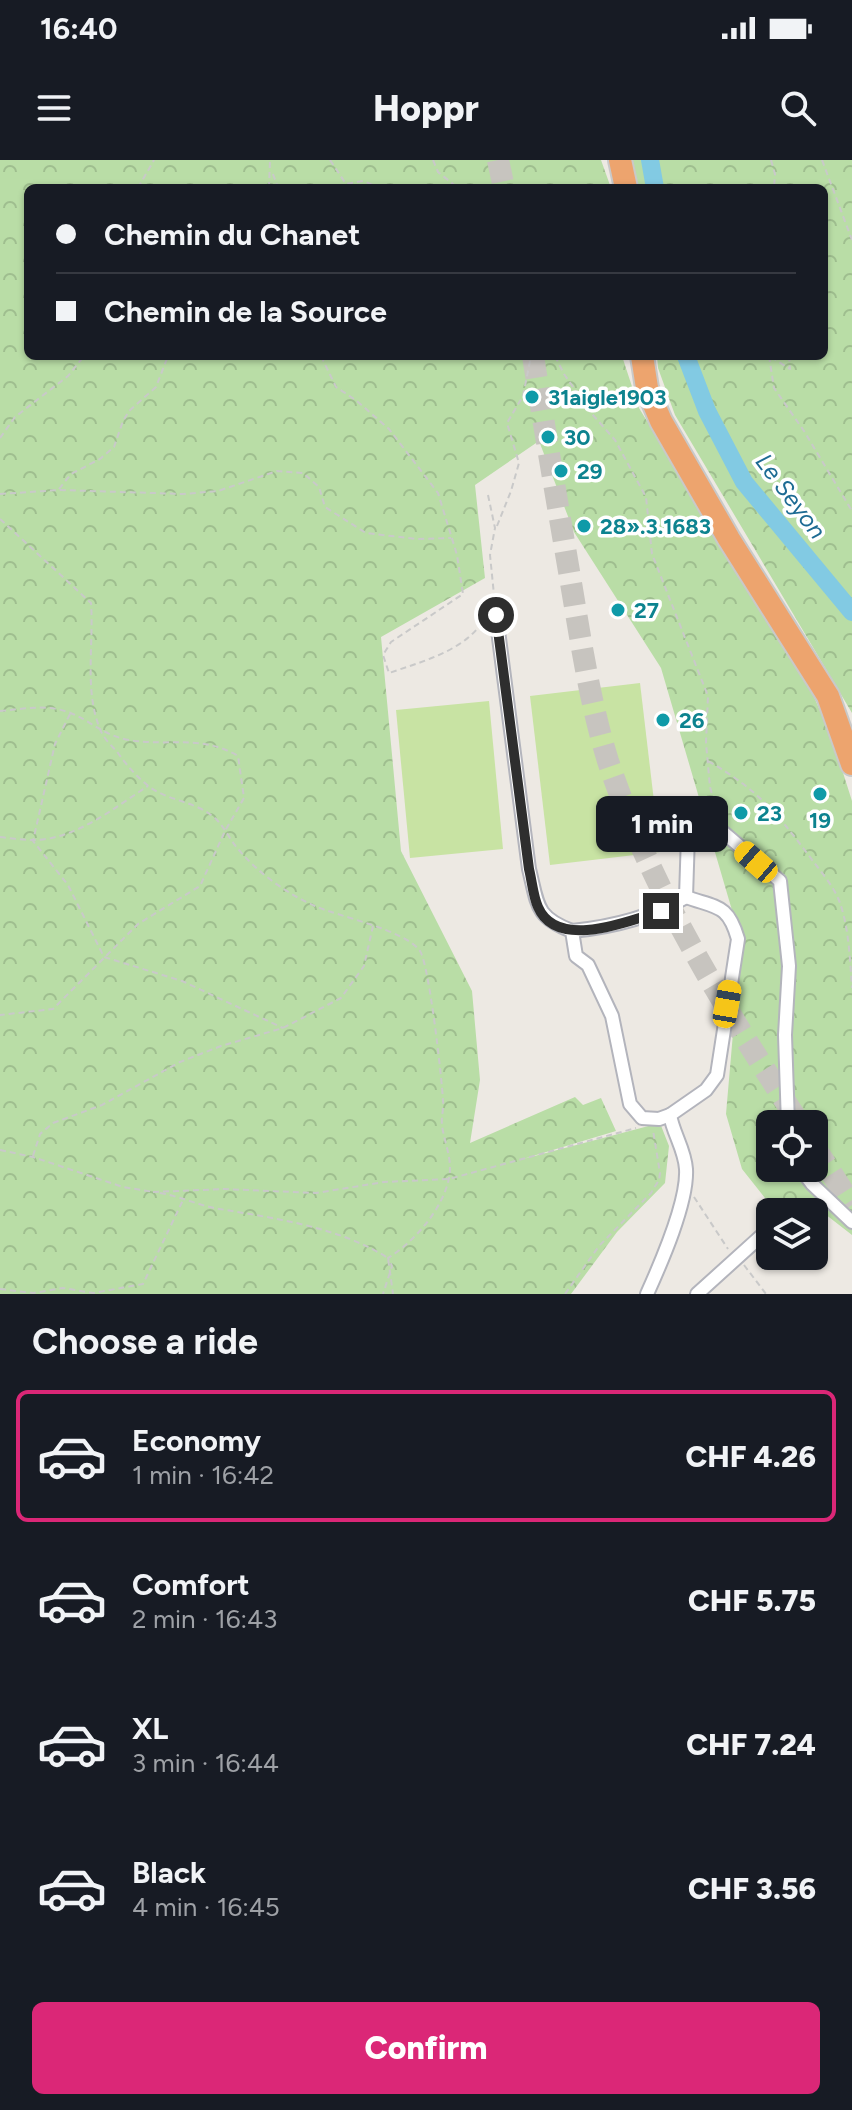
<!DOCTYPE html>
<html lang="en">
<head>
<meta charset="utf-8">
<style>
  :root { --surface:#171b24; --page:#20242c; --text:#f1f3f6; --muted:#9ea1a6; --line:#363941; --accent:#db2777 }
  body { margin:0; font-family:Figtree,sans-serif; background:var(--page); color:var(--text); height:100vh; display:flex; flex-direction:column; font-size:30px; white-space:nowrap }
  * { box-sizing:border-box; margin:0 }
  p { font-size:26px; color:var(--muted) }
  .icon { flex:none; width:44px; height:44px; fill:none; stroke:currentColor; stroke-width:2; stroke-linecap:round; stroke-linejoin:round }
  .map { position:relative; height:1134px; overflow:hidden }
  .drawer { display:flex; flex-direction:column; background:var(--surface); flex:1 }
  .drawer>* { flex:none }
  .banner { position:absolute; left:24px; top:24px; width:804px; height:176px; border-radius:12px; box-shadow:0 2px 6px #0004; display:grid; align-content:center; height:176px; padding:0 32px; background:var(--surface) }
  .controls { position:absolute; left:756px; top:950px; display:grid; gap:16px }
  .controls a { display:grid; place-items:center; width:72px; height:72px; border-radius:12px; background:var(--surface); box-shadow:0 2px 6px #0004; font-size:40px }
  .end { position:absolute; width:36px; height:36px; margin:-18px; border:10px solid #2e2e2e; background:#fff; box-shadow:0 0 0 4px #fff }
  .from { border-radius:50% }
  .bubble { position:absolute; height:56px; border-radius:12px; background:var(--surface); box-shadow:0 2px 6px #0004; font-size:26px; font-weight:800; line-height:56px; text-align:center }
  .car { position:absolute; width:24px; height:48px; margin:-24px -12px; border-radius:10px; box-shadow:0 0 6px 2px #0007; background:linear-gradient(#f5c518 24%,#345 0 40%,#f5c518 0 76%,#345 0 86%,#f5c518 0) }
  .banner b { display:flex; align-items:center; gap:28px; height:76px; font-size:30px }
  .banner b+b { border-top:2px solid var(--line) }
  .banner i { width:20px; height:20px; background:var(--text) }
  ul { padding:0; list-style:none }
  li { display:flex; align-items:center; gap:24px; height:132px; margin:0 16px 12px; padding:0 16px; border:4px solid transparent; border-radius:12px }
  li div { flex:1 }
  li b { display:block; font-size:30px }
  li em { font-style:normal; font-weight:800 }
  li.active { border-color:var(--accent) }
  li>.icon { width:72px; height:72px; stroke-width:1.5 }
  h2 { padding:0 32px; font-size:36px; line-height:96px }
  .primary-button { display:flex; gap:16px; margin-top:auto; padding:16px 32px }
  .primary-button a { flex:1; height:92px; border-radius:12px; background:var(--accent); color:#fff; font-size:32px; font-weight:800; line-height:92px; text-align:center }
  .status { display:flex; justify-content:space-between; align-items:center; height:56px; padding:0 40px; background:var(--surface); direction:ltr }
  .status svg { height:22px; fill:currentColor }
  header { display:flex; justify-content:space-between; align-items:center; height:104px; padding:0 32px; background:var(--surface); font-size:36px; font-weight:800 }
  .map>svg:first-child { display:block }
</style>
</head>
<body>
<div class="status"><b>16:40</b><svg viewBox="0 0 49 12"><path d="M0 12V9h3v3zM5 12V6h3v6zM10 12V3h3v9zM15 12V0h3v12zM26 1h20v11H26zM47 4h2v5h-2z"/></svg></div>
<header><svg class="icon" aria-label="menu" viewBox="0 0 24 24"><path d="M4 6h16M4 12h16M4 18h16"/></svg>Hoppr<svg class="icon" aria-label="search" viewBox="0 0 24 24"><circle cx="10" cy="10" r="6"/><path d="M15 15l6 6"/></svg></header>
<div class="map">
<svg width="852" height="1134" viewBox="0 0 852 1134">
  <defs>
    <pattern id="forest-crowns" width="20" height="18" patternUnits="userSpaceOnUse" patternTransform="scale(2)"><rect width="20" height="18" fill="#b9dda6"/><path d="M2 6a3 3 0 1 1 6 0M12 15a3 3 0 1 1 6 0" fill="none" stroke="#9fbe8f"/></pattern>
  </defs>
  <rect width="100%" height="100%" fill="#ede9e3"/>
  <g fill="url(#forest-crowns)" fill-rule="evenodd">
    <path d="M 0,0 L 601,0 L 611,28 L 28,28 L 28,196 L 622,196 L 639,248 L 811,530 L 832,578 L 852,641 L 852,1075 L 807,1040 L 776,1052 L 742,1009 L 726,954 L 741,781 L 661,508 L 574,372 L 539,281 L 475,325 L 485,418 L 381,477 L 401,691 L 472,831 L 480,920 L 470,983 L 575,937 L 583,945 L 601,938 L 616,971 L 523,999 L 660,963 L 669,986 L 665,1023 L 617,1072 L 571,1134 L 0,1134 ZM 770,964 L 814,964 L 814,1008 L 770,1008 Z"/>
    <polygon points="632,0 852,0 852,553 675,255 658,208 657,196 824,196 824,28 638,28"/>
  </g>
  <g fill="#c8e3a3">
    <polygon points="640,523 660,692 550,705 530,536"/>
    <polygon points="489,541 503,689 410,698 396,550"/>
  </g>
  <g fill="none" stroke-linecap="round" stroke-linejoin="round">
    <g stroke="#82cae3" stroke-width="18">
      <polyline points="650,0 655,28"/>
      <polyline points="686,196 707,251 744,322 852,452"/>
    </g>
    <g stroke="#c7c4bf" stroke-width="22" stroke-dasharray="22 11" stroke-linecap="butt">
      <polyline points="498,0 504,28"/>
      <path d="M 533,196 C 545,272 558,347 571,423 C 581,482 590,543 608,601 C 652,732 725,849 800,964"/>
      <polyline points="814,986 852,1045"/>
    </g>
    <defs>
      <g id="street">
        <path d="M 496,455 L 529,709 C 538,745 535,757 572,771 L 576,796 L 588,805 L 612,856 L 630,944 L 642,958 L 659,959 L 670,955"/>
        <path d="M 572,771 C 613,767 650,758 686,737 L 688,675 L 702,666 L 723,672 L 780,721 L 789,806 L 785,875 L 788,964"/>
        <polyline points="800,1008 812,1024 852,1062"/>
        <path d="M 647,1134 C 661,1103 688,1042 686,1009 C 685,990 673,973 670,955 L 706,930 L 717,915 L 738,779 C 728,744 717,748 686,737"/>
        <polyline points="697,1134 770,1068"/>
      </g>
      <g id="highway">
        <polyline points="620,0 626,28"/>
        <polyline points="642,196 647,228 661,261 729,379 828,536 852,604"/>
      </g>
    </defs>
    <use href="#street" stroke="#b3b4bc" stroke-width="16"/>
    <use href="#highway" stroke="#c9c9c9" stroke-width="26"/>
    <g stroke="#c9c9c9" stroke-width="2" stroke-dasharray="6 4" stroke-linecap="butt">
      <polyline points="330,0 346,24 363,21 381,28"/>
      <polyline points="433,0 438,12 458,28"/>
      <polyline points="771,0 775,14 774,28"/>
      <polyline points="822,0 852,80"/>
      <polyline points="273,14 278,28"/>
      <polyline points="138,28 154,0"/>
      <polyline points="269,28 270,0"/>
      <path d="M 321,196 L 336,227 L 357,241 L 389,269 L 438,333 L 457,395 L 463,434 L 391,482 L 383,495 L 389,513 C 421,502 467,490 484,459"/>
      <polyline points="555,196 564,214 592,254 615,280 646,337 652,394 708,536 706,583 710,627 719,660"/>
      <polyline points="769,196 774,228 804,271 852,351"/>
      <polyline points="771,197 790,209 789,196"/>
      <polyline points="0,278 15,257 68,216 84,196"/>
      <polyline points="59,329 71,314 100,299 114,287 123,261 129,251 156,227 168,196"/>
      <polyline points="0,334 59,330 183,334 218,331 277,311 303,313 319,327 325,347 366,373 417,379 451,378"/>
      <polyline points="488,335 495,368 490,395 495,445"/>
      <path d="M 0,359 L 91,443 C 94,485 84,530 100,569 C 103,578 112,586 118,593 C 127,606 139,619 151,628 C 172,642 196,641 216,659 C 225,668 230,680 238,689 C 257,712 287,734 315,746 C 340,757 405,770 420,791 C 429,804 442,919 443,941 C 444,949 441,957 442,965 C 444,983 453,999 449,1018 C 443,1049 414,1082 388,1098 L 392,1106 L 383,1134"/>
      <polyline points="497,366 511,331 519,303 507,263 523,236 531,196"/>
      <path d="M 0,551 C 23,549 45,544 68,552 C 90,560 102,575 129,580 C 170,587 200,574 238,596 L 244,638 L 225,671 L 200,726 L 138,764 L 53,849 L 0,855"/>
      <polyline points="70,554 55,584 33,681 68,725 104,797 182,821 283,868"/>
      <path d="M 708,601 C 757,629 776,652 810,697 C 820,711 834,726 840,743 C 849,769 850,800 852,828"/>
      <path d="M 0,677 C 10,678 21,680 31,680 C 74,681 114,648 148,626"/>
      <polyline points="0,990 33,997 123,1027 154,1032"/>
      <polyline points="33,996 40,974 53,963 102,945 180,902 221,886 283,868 341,838 364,806 373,766"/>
      <polyline points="153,1032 224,1029 316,1033 384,1022 449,1019 636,968"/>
      <path d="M 160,1033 C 178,1036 196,1044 214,1048 C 272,1058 337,1066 388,1098 L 393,1134"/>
      <polyline points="694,1037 728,1089"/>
      <polyline points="744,1105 766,1134"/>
      <polyline points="0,1129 33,1133 63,1128 93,1133 143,1124 183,1040"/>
      <polyline points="565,1134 599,1086 651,1033 659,1020 660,1013 653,970"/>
    </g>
    <use href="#street" stroke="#fff" stroke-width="12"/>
    <use href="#highway" stroke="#eda46e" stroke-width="22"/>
  </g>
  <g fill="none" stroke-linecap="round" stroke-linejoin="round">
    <path stroke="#2e2e2e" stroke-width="10" d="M 496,455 L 529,709 C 532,721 533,736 538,747 C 557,791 629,761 661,751"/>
  </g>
  <g fill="#0f9aa8" stroke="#fff" stroke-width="3">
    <circle cx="532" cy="237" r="8"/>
    <circle cx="548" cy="277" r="8"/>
    <circle cx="561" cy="311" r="8"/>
    <circle cx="584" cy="366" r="8"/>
    <circle cx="618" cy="450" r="8"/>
    <circle cx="663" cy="560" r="8"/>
    <circle cx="820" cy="634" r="8"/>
    <circle cx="741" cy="653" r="8"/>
  </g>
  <g text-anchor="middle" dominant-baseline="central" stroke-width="7" stroke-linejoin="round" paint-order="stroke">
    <g font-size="22" font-weight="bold" fill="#0d838f" stroke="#fff" text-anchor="start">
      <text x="548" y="237">31aigle1903</text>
      <text x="564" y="277">30</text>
      <text x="577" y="311">29</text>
      <text x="600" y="366">28».3.1683</text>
      <text x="634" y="450">27</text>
      <text x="679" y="560">26</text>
      <text x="757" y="653">23</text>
      <text x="820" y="660" text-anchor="middle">19</text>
    </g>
    <g font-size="24" font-style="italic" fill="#1d6b93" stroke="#fff">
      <text transform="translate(791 336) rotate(53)">Le Seyon</text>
    </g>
  </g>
</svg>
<div class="controls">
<a><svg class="icon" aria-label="locate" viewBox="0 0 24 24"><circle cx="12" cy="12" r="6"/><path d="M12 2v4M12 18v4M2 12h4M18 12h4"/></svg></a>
<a><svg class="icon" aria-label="layers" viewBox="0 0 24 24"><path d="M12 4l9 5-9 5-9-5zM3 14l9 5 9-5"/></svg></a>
</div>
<i class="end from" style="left:496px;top:455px"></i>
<i class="end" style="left:661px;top:751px"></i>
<div class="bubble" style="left:596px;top:636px;width:132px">1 min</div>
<i class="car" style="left:756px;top:702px;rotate:311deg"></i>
<i class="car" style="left:727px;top:844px;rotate:10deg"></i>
<div class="banner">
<b><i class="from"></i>Chemin du Chanet</b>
<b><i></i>Chemin de la Source</b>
</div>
</div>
<section class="drawer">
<h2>Choose a ride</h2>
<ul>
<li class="active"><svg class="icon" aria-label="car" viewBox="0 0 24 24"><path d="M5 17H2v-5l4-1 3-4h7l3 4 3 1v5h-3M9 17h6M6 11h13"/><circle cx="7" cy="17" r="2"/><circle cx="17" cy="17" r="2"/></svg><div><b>Economy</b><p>1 min · 16:42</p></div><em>CHF 4.26</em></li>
<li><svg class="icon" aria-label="car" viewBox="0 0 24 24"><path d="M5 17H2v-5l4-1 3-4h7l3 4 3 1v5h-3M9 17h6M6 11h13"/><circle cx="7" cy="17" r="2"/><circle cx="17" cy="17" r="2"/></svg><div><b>Comfort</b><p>2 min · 16:43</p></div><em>CHF 5.75</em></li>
<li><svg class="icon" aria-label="car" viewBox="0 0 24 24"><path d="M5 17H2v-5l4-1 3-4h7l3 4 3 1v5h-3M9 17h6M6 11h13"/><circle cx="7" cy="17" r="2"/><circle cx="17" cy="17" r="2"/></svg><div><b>XL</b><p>3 min · 16:44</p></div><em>CHF 7.24</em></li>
<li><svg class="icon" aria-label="car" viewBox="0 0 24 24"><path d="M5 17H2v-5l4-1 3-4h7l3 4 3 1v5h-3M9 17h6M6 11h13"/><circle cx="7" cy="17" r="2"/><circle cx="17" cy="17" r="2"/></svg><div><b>Black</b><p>4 min · 16:45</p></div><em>CHF 3.56</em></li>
</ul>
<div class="primary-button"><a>Confirm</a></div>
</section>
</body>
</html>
